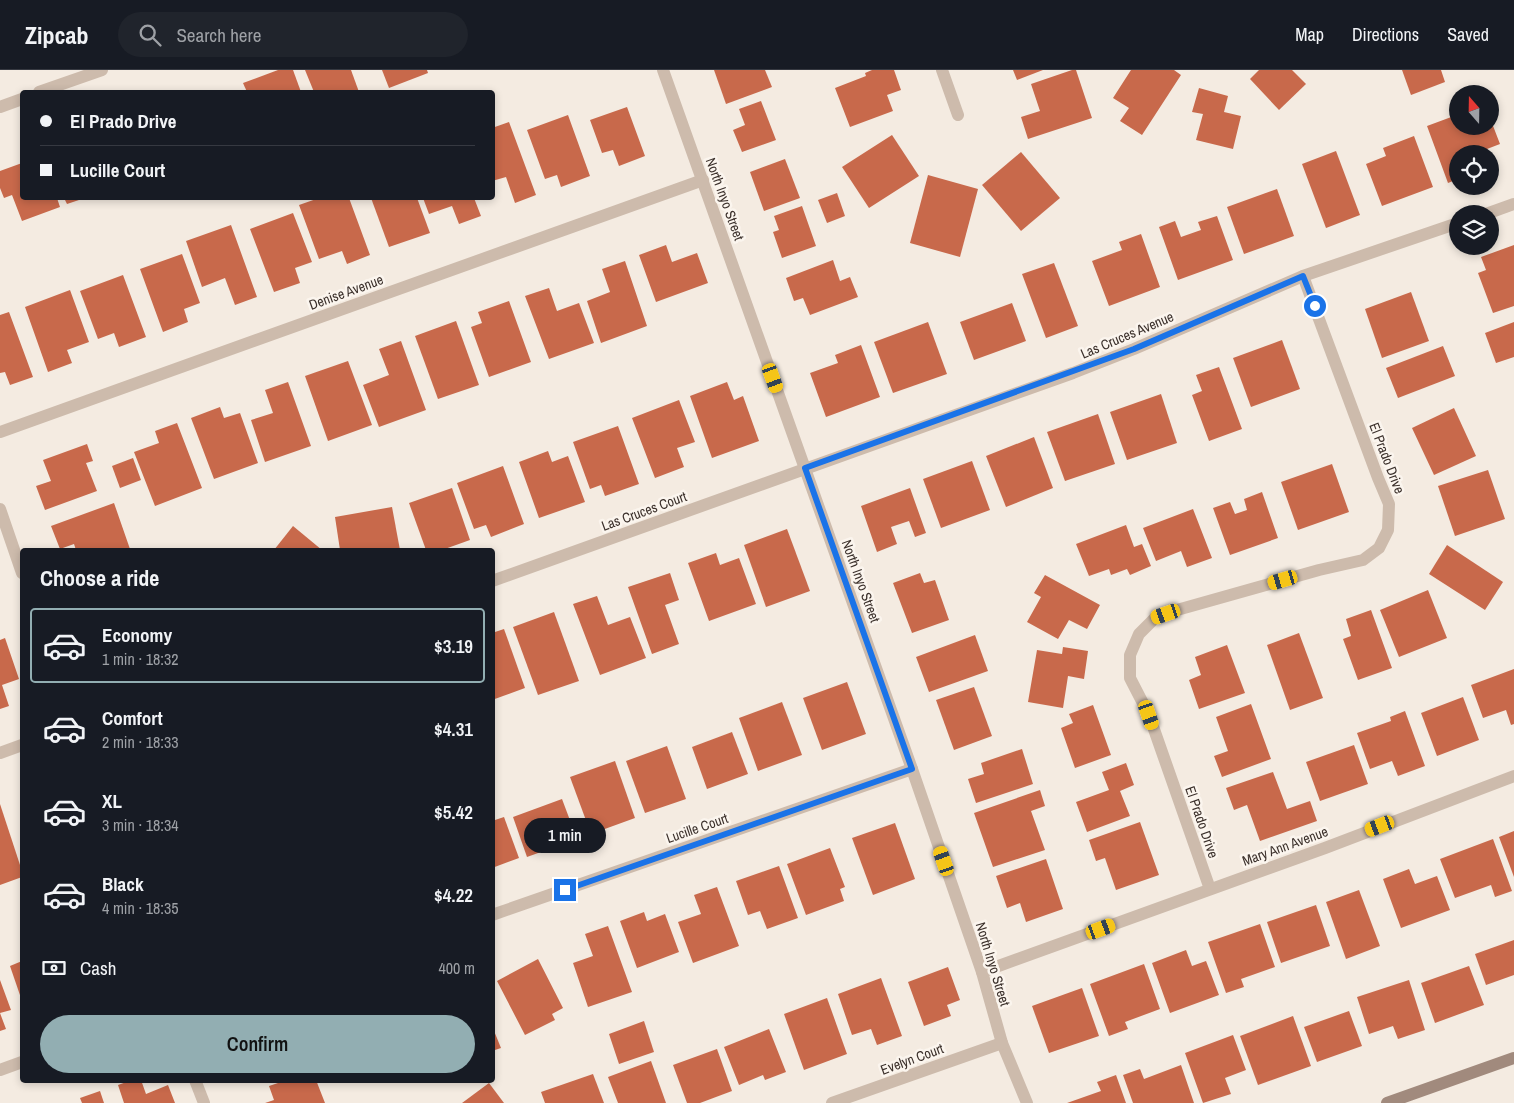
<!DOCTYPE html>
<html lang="en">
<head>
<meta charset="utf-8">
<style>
  :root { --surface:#171b24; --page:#20242c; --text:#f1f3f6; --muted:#9ea1a6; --line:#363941; --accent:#92aeb2 }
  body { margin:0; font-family:"Archivo Narrow",sans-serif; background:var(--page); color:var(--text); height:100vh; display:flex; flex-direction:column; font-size:19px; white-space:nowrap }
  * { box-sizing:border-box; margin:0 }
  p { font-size:16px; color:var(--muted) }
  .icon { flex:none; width:28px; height:28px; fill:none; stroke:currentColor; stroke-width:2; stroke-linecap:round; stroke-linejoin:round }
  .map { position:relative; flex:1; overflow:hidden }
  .details { position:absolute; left:20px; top:478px; width:475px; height:535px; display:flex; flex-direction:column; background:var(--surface); border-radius:5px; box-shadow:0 2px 8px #0003 }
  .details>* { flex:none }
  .guide { position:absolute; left:20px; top:20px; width:475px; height:110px; border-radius:5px; box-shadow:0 2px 8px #0003; display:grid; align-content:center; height:110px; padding:0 20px; background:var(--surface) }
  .needle { width:32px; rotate:340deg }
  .tools { position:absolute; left:1449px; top:15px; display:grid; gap:10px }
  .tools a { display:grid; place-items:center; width:50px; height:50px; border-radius:50%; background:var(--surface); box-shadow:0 2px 8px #0003; font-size:25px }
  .end { position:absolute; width:22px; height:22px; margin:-11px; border:6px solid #1a73e8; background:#fff; box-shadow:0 0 0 2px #fff }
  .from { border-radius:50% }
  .bubble { position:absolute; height:35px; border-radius:18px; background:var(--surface); box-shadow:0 2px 8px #0003; font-size:16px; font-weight:600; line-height:35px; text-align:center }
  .car { position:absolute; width:15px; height:30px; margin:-15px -8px; border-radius:6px; box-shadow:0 0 4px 1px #0007; background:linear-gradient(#f5c518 24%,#345 0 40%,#f5c518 0 76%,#345 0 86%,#f5c518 0) }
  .guide b { display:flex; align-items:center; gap:18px; height:48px; font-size:19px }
  .guide b+b { border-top:1px solid var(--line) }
  .guide i { width:12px; height:12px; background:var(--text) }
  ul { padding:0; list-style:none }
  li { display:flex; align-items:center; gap:15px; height:75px; margin:0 10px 8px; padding:0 10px; border:2px solid transparent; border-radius:5px }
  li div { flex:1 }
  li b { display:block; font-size:19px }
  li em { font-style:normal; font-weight:600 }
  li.current { border-color:var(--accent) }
  li>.icon { width:45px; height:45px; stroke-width:1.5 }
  h2 { padding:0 20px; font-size:22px; line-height:60px }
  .pay { display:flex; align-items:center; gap:12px; height:55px; padding:0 20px; font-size:19px }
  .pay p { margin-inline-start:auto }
  .action { display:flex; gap:10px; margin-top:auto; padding:10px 20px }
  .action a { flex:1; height:58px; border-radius:30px; background:var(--accent); color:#111; font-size:20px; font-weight:600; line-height:58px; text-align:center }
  header { display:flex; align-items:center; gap:30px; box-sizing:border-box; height:70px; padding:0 25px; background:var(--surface); border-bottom:1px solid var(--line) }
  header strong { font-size:24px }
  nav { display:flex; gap:28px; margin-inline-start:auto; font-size:18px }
  .search { width:350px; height:45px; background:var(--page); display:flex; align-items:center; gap:12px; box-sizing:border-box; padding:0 18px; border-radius:28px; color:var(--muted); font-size:19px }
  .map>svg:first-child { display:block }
</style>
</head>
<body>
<header>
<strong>Zipcab</strong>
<div class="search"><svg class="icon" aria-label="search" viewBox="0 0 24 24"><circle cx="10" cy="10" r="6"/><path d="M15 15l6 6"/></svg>Search here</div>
<nav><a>Map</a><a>Directions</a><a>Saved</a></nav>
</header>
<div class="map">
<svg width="1514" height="1033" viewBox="0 0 1514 1033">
  <rect width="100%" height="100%" fill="#f4ebe1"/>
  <g fill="#c8694b">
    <polygon points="278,0 293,0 301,22 247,22 243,13"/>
    <polygon points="305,0 351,0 359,22 314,22"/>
    <polygon points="382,0 427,0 428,3 389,18"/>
    <polygon points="714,0 765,0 772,17 726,34"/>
    <polygon points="872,0 894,0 901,20 887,25 893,41 850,57 835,18 866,6 865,3"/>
    <polygon points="1013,0 1043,0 1017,10"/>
    <polygon points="1072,0 1076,0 1092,48 1028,69 1021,47 1040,41 1031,14"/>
    <polygon points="1131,0 1174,0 1181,5 1142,65 1120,51 1129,38 1113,28"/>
    <polygon points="1259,0 1292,0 1306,14 1279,40 1250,9"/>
    <polygon points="1402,0 1441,0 1445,12 1411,25"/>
    <polygon points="1199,18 1228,26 1224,42 1241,46 1233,79 1196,70 1203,44 1192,42"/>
    <polygon points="761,31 776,70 742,82 733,60 745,55 739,39"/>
    <polygon points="627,37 645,86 619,96 613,80 602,83 590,50"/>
    <polygon points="568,45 590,106 561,117 557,105 545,109 527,60"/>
    <polygon points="1454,46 1458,56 1490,56 1490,48 1500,74 1474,84 1458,84 1458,109 1448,113 1427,56"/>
    <polygon points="509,52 536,125 515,133 506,107 492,111 492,58"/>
    <polygon points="892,65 919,106 869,138 842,97"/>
    <polygon points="1414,66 1433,117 1382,136 1366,94 1386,86 1383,78"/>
    <polygon points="1336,81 1360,145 1326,158 1302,94"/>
    <polygon points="1021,82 1060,128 1021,161 982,115"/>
    <polygon points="785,89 800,128 764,141 750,102"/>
    <polygon points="22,93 22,128 57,128 60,137 22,151 12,125 4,128 0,118 0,101"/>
    <polygon points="928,105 978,119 960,187 910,173"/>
    <polygon points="1277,119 1294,166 1244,184 1227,137"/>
    <polygon points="837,123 845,146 827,153 818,130"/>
    <polygon points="64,128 85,128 67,134"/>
    <polygon points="319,128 349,128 370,185 347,194 342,181 319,189 299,135"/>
    <polygon points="371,128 417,128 430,163 389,177"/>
    <polygon points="423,128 474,128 481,146 459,154 452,136 429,144"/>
    <polygon points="802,136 816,176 782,188 773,162 779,160 774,146"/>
    <polygon points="293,143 312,192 295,198 300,213 274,222 250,159"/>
    <polygon points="1217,146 1233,190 1178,210 1159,157 1175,151 1181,167 1201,160 1198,152"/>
    <polygon points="231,155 257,227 235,235 225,208 202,217 186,171"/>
    <polygon points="1141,164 1160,217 1109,236 1092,191 1122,180 1119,172"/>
    <polygon points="666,175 672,192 697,183 708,213 656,232 639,185"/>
    <polygon points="1514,175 1514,236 1493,243 1478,203 1486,200 1481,187"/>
    <polygon points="182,184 200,233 184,239 188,252 163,262 140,199"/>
    <polygon points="833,190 840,211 850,207 858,227 810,245 803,228 794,231 786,208"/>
    <polygon points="625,191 647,256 601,273 587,231 610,222 602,199"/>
    <polygon points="1054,193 1078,256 1046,268 1022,204"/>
    <polygon points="123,205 146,267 119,277 114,263 98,269 80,221"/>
    <polygon points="549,218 557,241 579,233 594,273 549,289 525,226"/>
    <polygon points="70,220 89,272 67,280 72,293 48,302 25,237"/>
    <polygon points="1411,222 1429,271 1382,288 1365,239"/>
    <polygon points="509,231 531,292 489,307 471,257 482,253 478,242"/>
    <polygon points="1012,233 1026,271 974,290 960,252"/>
    <polygon points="9,242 33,307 10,315 5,302 0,303 0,245"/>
    <polygon points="456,251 479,315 438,329 415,266"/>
    <polygon points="928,252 947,304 893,323 874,272"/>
    <polygon points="1514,252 1514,287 1496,293 1485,263"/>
    <polygon points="1282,270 1300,319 1251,337 1233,288"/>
    <polygon points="401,271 426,340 379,357 363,315 389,305 379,279"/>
    <polygon points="861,275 880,327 826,347 810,303 838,293 835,285"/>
    <polygon points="1443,276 1455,306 1398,328 1386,298"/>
    <polygon points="348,291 372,355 328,371 305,306"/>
    <polygon points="1219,297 1242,359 1209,371 1192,325 1202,321 1196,305"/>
    <polygon points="288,312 311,376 265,392 251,350 273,343 265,320"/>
    <polygon points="727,312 734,330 743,326 759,371 712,388 690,326"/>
    <polygon points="1161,324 1177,373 1127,390 1110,342"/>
    <polygon points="679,330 695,372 677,378 684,397 655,408 632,348"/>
    <polygon points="220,337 224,348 240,343 258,393 214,409 191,348"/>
    <polygon points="1454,338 1476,386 1434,405 1412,358"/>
    <polygon points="1098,344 1115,394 1065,411 1047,362"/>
    <polygon points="177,353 202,418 155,436 134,382 159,373 155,361"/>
    <polygon points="618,356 639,414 605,426 601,415 590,419 573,372"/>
    <polygon points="1034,367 1053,418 1006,437 986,386"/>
    <polygon points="87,374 93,391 86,393 97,421 45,440 36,416 51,411 43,390"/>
    <polygon points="548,381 552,392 568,386 585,432 539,448 519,392"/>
    <polygon points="133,388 141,410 120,418 112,396"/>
    <polygon points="972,391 990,440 941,458 923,409"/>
    <polygon points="1332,394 1349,442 1298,460 1281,412"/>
    <polygon points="503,396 524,454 491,467 486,455 474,459 457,413"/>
    <polygon points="1488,400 1505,449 1455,466 1438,416"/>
    <polygon points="452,418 470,470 442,480 426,480 409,433"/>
    <polygon points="910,418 926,463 915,467 909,451 891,457 897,474 877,482 861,436"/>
    <polygon points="1262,422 1278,468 1230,485 1213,438 1230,432 1235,444 1247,440 1244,429"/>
    <polygon points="114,433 130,479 76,480 74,474 60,479 51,456"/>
    <polygon points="392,437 400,480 340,480 335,447"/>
    <polygon points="1193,439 1212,488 1187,497 1181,481 1156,491 1143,458"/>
    <polygon points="1126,455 1134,477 1142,474 1151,496 1130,505 1127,499 1111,505 1109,499 1089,506 1076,474"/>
    <polygon points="293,456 322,480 274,480"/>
    <polygon points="787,459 810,521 766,537 744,475"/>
    <polygon points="1447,475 1503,512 1485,540 1429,504"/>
    <polygon points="716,483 720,495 739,488 756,534 709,551 688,493"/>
    <polygon points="670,503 679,530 665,535 679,574 652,584 628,517"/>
    <polygon points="920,503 924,513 935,510 949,550 912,563 893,513"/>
    <polygon points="1045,505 1100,535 1087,559 1069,550 1058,569 1027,552 1041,527 1034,523"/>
    <polygon points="1428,520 1447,568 1399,587 1380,540"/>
    <polygon points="597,526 608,555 630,547 646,588 600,605 573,534"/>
    <polygon points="1371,540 1392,598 1358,610 1343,569 1351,566 1346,549"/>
    <polygon points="554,542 579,611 538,625 513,557"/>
    <polygon points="504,559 525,618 492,630 492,563"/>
    <polygon points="1299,563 1323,628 1290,640 1267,575"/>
    <polygon points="975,565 988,601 929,622 916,587"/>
    <polygon points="5,568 19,609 2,615 9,636 0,639 0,570"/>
    <polygon points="1227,575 1245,623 1199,639 1189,610 1201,605 1195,587"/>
    <polygon points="1063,577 1088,581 1084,609 1068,606 1063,638 1028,632 1037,580 1062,584"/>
    <polygon points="1514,599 1514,654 1511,655 1506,640 1483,648 1471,615"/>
    <polygon points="847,612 866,664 822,680 803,628"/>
    <polygon points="974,617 992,666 954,680 936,630"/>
    <polygon points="1463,627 1479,670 1437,686 1421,643"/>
    <polygon points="782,632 802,685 758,701 739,648"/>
    <polygon points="1251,634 1271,689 1222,707 1214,686 1228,681 1216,647"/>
    <polygon points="1093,635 1111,685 1075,698 1061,658 1073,653 1069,644"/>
    <polygon points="1405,641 1425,696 1398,706 1392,691 1370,699 1357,663 1391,651 1390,647"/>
    <polygon points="732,662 748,704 707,719 692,677"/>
    <polygon points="1354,675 1368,714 1320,731 1306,692"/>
    <polygon points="667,676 686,729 645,743 626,691"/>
    <polygon points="1022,679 1033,714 976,733 968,709 984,704 981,693"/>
    <polygon points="615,691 635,748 591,764 570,707"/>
    <polygon points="1126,693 1134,715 1120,721 1130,746 1087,762 1076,732 1109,720 1102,702"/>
    <polygon points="1273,702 1287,739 1310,731 1317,751 1260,771 1247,735 1234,740 1226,718"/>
    <polygon points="1040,720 1045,736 1031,741 1045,780 993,797 974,743"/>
    <polygon points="562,729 577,769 527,787 513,747"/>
    <polygon points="0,734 22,801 22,807 0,815"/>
    <polygon points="504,747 519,788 492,798 492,751"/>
    <polygon points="1140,752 1159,805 1116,820 1105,788 1096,791 1089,770"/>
    <polygon points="895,753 915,809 873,825 852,768"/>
    <polygon points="1514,761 1514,807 1499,767"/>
    <polygon points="1493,769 1512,821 1495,827 1491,815 1455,828 1440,789"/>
    <polygon points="830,778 845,817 840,819 844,831 806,845 787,794"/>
    <polygon points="1046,789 1063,839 1026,852 1020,833 1007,838 996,806"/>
    <polygon points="779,796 798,848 767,859 760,841 748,845 736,811"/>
    <polygon points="1409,799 1415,814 1437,806 1450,840 1401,858 1383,809"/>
    <polygon points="717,817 739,876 693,893 678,852 701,844 694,825"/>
    <polygon points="1359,820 1380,876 1346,889 1326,832"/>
    <polygon points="1316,835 1330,876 1281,893 1267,852"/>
    <polygon points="644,842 647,851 665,844 679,882 637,898 620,851"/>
    <polygon points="1260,854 1275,897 1241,909 1244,917 1226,923 1208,872"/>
    <polygon points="608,856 632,922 588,937 573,893 593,886 585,864"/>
    <polygon points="1514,870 1514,905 1486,915 1475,884"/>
    <polygon points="1186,880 1192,896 1206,891 1219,925 1170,943 1152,893"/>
    <polygon points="538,889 563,938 552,944 555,950 525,965 497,911"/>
    <polygon points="22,891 22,931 10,896"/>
    <polygon points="1144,894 1160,939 1125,952 1128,959 1109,966 1090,914"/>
    <polygon points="1469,896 1484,935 1435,953 1421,913"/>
    <polygon points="948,897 960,930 947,935 951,946 924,956 908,912"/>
    <polygon points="881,908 902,966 877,975 871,959 852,965 838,924"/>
    <polygon points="0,910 11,940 0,943 6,959 0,961"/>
    <polygon points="1409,910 1425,960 1398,969 1393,956 1369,964 1357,927"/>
    <polygon points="1082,918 1099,966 1049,983 1032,936"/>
    <polygon points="827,928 847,984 804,1000 784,944"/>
    <polygon points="1349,941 1362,976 1317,992 1304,957"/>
    <polygon points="1293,946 1311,996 1258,1015 1240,966"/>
    <polygon points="644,951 654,982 619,994 609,964"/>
    <polygon points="492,956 501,978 492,981"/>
    <polygon points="769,959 786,1002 765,1010 763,1005 739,1015 724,977"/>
    <polygon points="1233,965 1246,1000 1225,1008 1231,1024 1203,1033 1185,983"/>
    <polygon points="717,979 732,1021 700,1033 687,1033 673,995"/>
    <polygon points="651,991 666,1033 618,1033 608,1007"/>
    <polygon points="1181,995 1194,1033 1133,1033 1123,1005 1140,999 1144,1009"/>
    <polygon points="593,1004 604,1033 545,1033 541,1022"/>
    <polygon points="1116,1005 1126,1033 1067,1033 1101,1021 1097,1012"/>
    <polygon points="132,1010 141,1010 146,1024 168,1015 175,1033 124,1033 118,1015"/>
    <polygon points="287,1010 316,1010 325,1033 265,1033 274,1030 269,1016"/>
    <polygon points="489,1013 504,1033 462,1033"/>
    <polygon points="100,1021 104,1033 82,1033 80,1028"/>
  </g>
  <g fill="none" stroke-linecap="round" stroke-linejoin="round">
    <g stroke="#cdbbac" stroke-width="12">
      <polyline points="663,0 912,699 982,902 1002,973 1027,1033"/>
      <polyline points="942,0 958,45"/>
      <polyline points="39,22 102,0"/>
      <polyline points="0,37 22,29"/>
      <polyline points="1486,144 1514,134"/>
      <polyline points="0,362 703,110"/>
      <polyline points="0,439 22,503"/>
      <polyline points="492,511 1073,303 1134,279 1303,206 1458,153"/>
      <polyline points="0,683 22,675"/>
      <polyline points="1210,819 1149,645 1130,608 1130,585 1139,564 1155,548 1177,540 1319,500 1363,490 1379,478 1388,460 1389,434 1378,408 1303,206"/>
      <polyline points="492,845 912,699"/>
      <polyline points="982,902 1325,778 1514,706"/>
      <polyline points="0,1000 22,992"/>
      <polyline points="195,1010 204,1033"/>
      <polyline points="832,1033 1002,973"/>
    </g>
    <polyline stroke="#a18a7d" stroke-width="12" points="1387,1033 1514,988"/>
  </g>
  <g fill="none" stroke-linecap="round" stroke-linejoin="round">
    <polyline stroke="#1a73e8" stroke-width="6" points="565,820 912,699 805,398 1134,279 1303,206 1315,236"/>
  </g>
  <g text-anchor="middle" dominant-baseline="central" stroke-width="5" stroke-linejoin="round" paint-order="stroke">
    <g font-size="14" fill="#3b302b" stroke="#fbf5ee">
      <text transform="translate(725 129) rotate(70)">North Inyo Street</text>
      <text transform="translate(346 222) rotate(-20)">Denise Avenue</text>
      <text transform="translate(1127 265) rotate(-23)">Las Cruces Avenue</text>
      <text transform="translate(1387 388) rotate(69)">El Prado Drive</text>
      <text transform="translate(644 441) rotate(-20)">Las Cruces Court</text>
      <text transform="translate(861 511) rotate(70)">North Inyo Street</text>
      <text transform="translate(1202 752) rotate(71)">El Prado Drive</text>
      <text transform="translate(697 758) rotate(-19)">Lucille Court</text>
      <text transform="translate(1285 776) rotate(-20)">Mary Ann Avenue</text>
      <text transform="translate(993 894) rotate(73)">North Inyo Street</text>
      <text transform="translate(912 989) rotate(-20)">Evelyn Court</text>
    </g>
  </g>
</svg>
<div class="tools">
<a><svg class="needle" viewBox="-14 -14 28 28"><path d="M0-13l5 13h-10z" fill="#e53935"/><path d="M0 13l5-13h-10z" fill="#9ea1a6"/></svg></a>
<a><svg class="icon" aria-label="locate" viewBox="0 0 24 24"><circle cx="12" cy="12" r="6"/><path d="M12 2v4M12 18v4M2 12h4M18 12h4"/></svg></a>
<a><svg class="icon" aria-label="layers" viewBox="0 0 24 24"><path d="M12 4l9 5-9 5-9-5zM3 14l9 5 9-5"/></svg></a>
</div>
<i class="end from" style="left:1315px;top:236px"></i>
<i class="end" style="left:565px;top:820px"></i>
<div class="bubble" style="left:524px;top:748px;width:82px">1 min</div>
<i class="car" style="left:773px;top:308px;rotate:160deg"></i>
<i class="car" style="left:1283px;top:510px;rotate:254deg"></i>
<i class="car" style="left:1166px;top:544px;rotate:251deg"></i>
<i class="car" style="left:1149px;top:645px;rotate:161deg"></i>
<i class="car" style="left:1380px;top:756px;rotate:249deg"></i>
<i class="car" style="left:944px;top:791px;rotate:341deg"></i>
<i class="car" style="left:1101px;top:859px;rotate:70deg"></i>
<div class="guide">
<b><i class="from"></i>El Prado Drive</b>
<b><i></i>Lucille Court</b>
</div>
<section class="details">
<h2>Choose a ride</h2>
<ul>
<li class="current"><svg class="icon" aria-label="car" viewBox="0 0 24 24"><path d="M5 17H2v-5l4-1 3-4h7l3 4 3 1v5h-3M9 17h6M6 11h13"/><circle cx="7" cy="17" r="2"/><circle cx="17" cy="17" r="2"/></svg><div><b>Economy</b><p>1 min · 18:32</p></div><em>$3.19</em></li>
<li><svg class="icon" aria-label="car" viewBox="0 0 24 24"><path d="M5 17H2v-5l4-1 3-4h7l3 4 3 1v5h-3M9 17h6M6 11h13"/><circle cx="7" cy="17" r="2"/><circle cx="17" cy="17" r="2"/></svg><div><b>Comfort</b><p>2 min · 18:33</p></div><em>$4.31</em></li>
<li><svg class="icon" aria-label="car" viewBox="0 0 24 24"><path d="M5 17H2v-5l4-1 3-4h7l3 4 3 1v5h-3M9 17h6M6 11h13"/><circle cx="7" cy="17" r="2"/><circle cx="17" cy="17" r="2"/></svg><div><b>XL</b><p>3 min · 18:34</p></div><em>$5.42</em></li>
<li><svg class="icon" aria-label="car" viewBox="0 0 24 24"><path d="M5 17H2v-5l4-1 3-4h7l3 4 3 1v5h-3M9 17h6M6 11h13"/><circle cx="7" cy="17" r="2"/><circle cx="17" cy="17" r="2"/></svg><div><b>Black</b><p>4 min · 18:35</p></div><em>$4.22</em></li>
</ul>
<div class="pay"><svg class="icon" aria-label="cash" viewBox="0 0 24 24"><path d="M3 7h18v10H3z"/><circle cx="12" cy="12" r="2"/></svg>Cash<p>400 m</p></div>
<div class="action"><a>Confirm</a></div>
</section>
</div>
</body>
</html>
